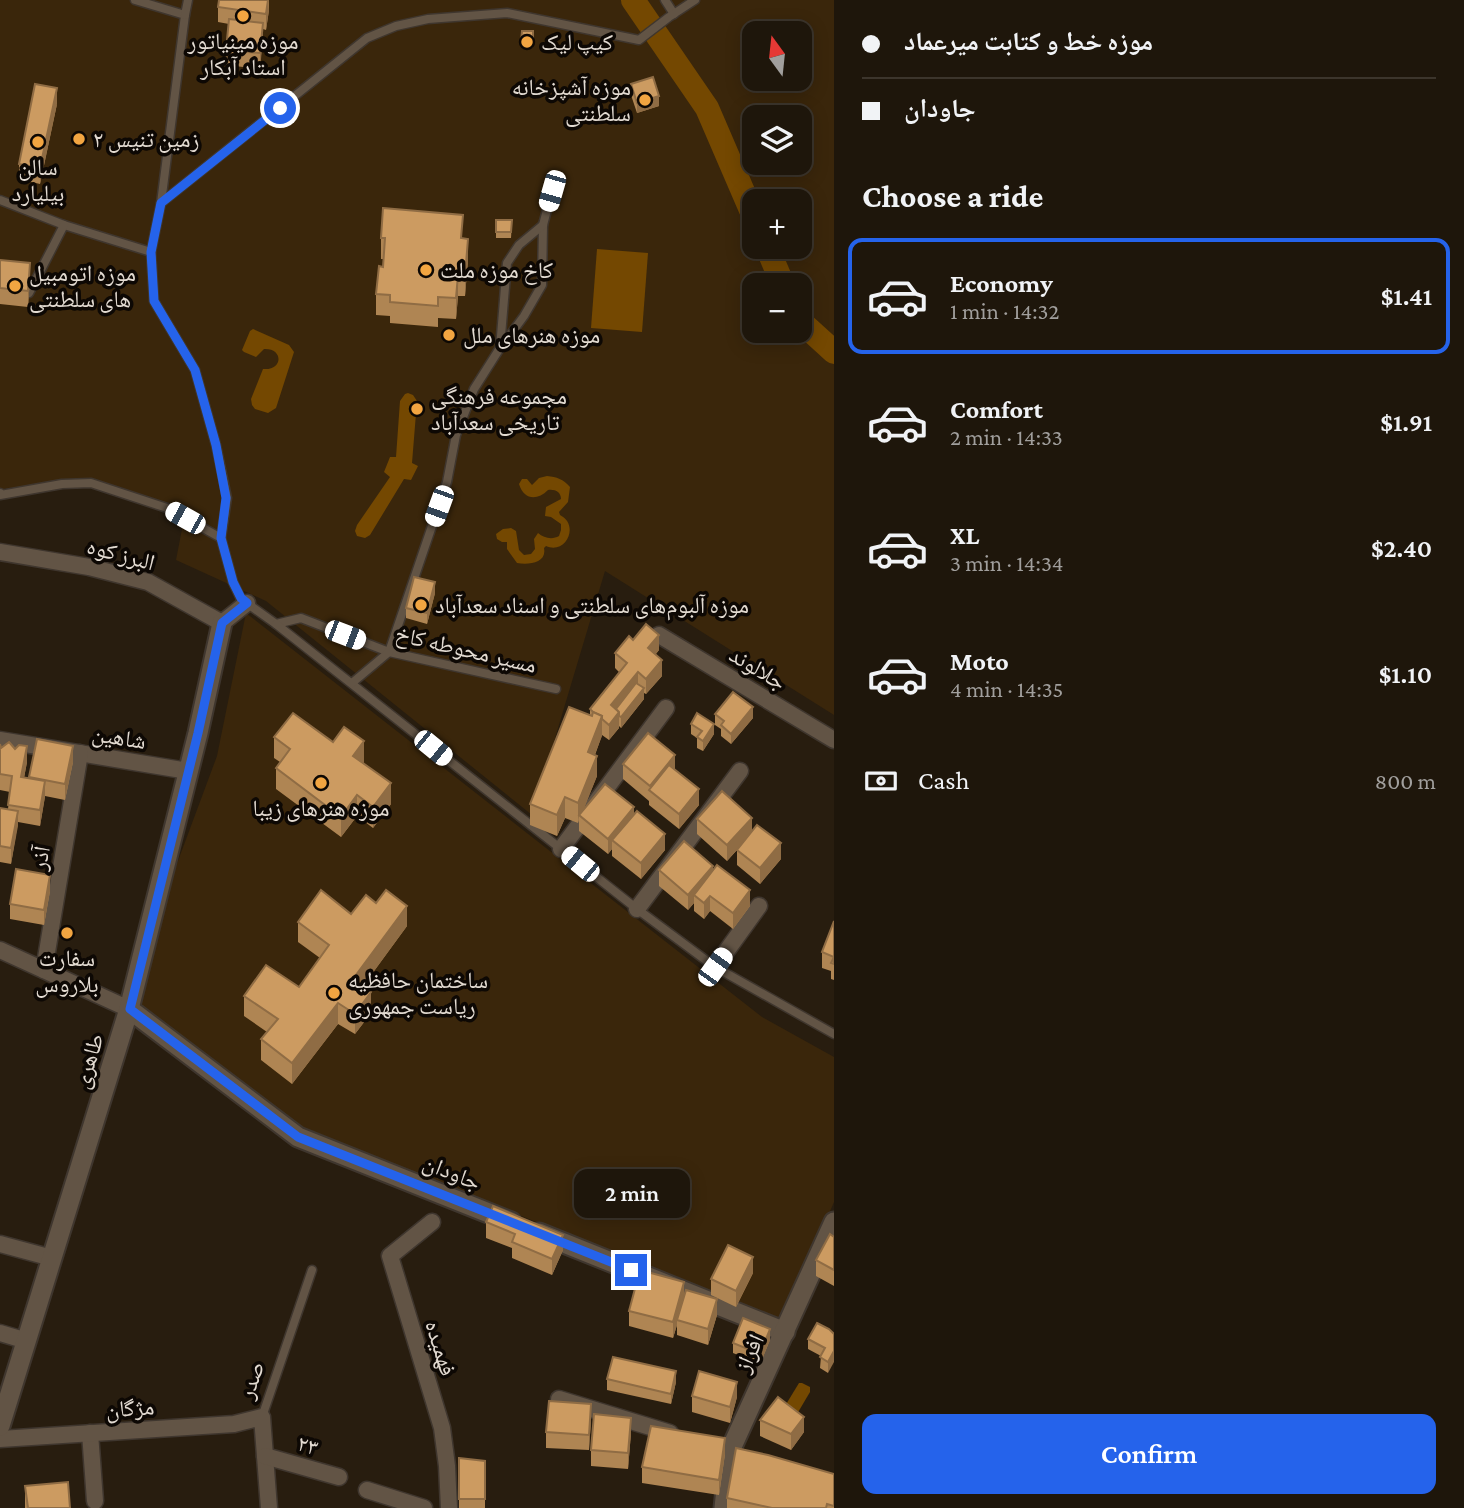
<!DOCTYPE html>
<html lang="en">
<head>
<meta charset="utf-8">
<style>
  :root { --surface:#1e160b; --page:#2b2319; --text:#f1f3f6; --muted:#a19f9d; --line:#3c352c; --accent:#2563eb }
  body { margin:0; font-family:"Crimson Pro","Noto Naskh Arabic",serif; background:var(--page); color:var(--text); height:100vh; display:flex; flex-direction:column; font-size:26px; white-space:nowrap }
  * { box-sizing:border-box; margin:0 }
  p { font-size:23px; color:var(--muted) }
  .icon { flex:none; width:38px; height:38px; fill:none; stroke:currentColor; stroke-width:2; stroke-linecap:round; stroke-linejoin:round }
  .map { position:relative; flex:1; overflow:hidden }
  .panel { display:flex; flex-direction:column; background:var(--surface); width:630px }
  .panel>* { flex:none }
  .hud { display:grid; align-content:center; height:154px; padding:0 28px; background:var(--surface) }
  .needle { width:46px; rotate:345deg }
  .tools { position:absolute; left:742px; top:21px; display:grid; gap:14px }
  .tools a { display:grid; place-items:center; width:70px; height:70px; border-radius:14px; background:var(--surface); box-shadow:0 4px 18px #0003,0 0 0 2px var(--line); font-size:35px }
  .end { position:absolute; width:32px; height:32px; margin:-16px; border:9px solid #2563eb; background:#fff; box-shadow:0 0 0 4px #fff }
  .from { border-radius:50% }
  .bubble { position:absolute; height:49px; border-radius:14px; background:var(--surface); box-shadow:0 4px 18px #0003,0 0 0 2px var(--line); font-size:23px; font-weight:600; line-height:49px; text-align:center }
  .car { position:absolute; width:21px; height:42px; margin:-21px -10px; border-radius:9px; box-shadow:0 0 5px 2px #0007; background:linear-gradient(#fff 24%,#345 0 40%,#fff 0 76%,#345 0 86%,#fff 0) }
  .hud b { display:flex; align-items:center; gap:24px; height:66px; font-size:26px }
  .hud b+b { border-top:2px solid var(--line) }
  .hud i { width:18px; height:18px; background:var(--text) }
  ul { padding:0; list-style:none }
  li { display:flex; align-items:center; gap:21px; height:116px; margin:0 14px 10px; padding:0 14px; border:4px solid transparent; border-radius:14px }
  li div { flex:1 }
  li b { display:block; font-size:26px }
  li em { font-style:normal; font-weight:600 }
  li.current { border-color:var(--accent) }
  li>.icon { width:63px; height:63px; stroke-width:1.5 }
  h2 { padding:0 28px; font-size:32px; line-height:84px }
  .pay { display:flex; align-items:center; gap:18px; height:77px; padding:0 28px; font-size:26px }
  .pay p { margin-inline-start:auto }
  .cta { display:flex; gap:14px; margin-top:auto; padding:14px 28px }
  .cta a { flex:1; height:80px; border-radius:14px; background:var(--accent); color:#fff; font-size:28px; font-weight:600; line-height:80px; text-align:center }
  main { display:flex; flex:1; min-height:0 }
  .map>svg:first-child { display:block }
</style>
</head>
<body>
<main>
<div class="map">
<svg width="834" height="1508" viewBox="0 0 834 1508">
  <rect width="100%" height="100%" fill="#281d0f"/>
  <g fill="#3a260b" fill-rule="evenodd">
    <path d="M 0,0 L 834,0 L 834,715 L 605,571 L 532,815 L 266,601 L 176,560 L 183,524 L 121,487 L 8,488 L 0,490 ZM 754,33 L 800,33 L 800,79 L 754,79 ZM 754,117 L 800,117 L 800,163 L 754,163 ZM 754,201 L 800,201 L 800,247 L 754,247 ZM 754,285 L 800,285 L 800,331 L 754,331 Z"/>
    <polygon points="246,613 762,1017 834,1057 834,1202 783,1321 698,1290 498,1206 303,1130 274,1112 238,1080 141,1005 175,869 217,756"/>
  </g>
  <g fill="#744801">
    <polygon points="597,249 648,253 642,332 591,328"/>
    <path d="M 253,329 L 289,345 L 294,352 L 276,408 L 268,413 L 255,409 L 252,405 L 251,399 L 263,369 C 283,371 284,348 264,349 L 256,357 L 244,352 L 242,350 L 250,331 Z"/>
    <polygon points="408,393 413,395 417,401 412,463 418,466 411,480 404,479 370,535 365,538 357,536 355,531 357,525 390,477 384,472 390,457 396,457 400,401 405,394"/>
    <path d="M 547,476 C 557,477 563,479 570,487 L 568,502 L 559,512 L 560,515 C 580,525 566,555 546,546 L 544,548 C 547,563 529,565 517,563 L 507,549 L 507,542 L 502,542 L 497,539 L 496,534 L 503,529 L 511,528 L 516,531 L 519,550 L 524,555 L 531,554 L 535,549 L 534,539 L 538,533 C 544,538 552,540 559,536 L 561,530 L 561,524 L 551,517 L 545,516 L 546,507 L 561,499 C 561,492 555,489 548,490 C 537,501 524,500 519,484 L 522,479 L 527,479 L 532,485 L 539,478 Z"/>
    <polygon points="799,1383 802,1383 810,1387 810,1392 797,1414 785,1406"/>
  </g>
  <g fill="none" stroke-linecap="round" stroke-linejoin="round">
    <g stroke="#744801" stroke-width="24">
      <polyline points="633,0 707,108 754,217"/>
      <polyline points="767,247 783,285"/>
      <polyline points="800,321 834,352"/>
    </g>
    <defs>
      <g id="service">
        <polyline points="135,0 185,15 161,203 151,252 154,301 195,370 216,445 227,498 221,538 233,582 241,599 276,624 301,618 389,652 556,689"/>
        <polyline points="665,0 674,14"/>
        <polyline points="185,15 188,0"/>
        <polyline points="0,200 64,225 151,252"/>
        <polyline points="161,203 367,38 396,26 428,19 507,13 639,40 669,17 695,0"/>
        <polyline points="29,293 64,225"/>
        <polyline points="502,346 524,316 542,285 543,225 552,191"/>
        <polyline points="0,493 0,495 62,484 91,483 167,508 221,538"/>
        <polyline points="276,624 637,909 715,967 834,1034"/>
        <polyline points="352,683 389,652 447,482 456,435 474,389 500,348 507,263 519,245 543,225"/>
        <polyline points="262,1417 312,1270"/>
      </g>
      <g id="minor">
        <polyline points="0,552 89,567 148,582 222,623 247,603"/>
        <polyline points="659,635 834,740"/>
        <polyline points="0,740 188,771"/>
        <polyline points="561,849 666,708"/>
        <polyline points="637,909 740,771"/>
        <polyline points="0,950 129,1009"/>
        <polyline points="715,967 759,906"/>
        <polyline points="44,970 80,753"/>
        <polyline points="432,1222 390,1256 442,1428 447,1466 449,1508"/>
        <polyline points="0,1244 52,1258"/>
        <polyline points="0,1333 27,1341"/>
        <polyline points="559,1399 670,1433"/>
        <polyline points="90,1433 95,1501"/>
        <polyline points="0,1439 234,1424 262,1417 269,1508"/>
        <polyline points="265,1456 339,1477"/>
        <polyline points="367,1490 424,1508"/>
      </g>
      <g id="tertiary">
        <polyline points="129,1009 298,1137 511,1222"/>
        <polyline points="539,1233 785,1332"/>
        <polyline points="0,1426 129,1009 198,733 222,623"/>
        <polyline points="724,1508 730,1451 834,1222"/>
      </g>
    </defs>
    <use href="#service" stroke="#3f362e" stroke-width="11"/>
    <use href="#minor" stroke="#3f362e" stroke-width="19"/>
    <use href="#tertiary" stroke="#3f362e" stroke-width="23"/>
    <use href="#service" stroke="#625445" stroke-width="8"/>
    <use href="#minor" stroke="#625445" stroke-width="16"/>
    <use href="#tertiary" stroke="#625445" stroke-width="19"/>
  </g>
  <g fill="#af8553">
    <polygon points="269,0 269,10 266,30 263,29 260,69 226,65 226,50 229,24 218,22 218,7"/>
    <polygon points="522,31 533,31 533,48 521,47"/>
    <polygon points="631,84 659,106 637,113 631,95"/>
    <polygon points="57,104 40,184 19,179 19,164"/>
    <polygon points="496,220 512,220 511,238 496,238"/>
    <polygon points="381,238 463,238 468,260 465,296 458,296 456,319 438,318 438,327 390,323 390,316 376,315 376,294 383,267 384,259 381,259"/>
    <polygon points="0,260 30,279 28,307 0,304"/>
    <polygon points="435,593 427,624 406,618 406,608"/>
    <polygon points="633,640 659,650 655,655 662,676 646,694 644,693 644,699 621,728 619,726 619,728 609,740 602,735 595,755 597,776 583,810 634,814 665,850 641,879 612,856 612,849 608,854 579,831 579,820 578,823 565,818 557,836 530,825 530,804 590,715 590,709 620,673 615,668 615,653"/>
    <polygon points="715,714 753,718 731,744 721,736 721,729 715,725"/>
    <polygon points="691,724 714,734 703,751 697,748 697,738 691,734"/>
    <polygon points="274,737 333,742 364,762 363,763 391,804 373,828 357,816 341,837 276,789 276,768 280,762 274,758"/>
    <polygon points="0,744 1,748 27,762 24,778 29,779 29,777 73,762 65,800 45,796 40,826 18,822 11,864 0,862 0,808 8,809 10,792 0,790"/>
    <polygon points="623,764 675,770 699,805 679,829 649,805 649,801 623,779"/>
    <polygon points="697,819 752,831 781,859 760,884 737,865 737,850 727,861 697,834"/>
    <polygon points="659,870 713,871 750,906 733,929 710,911 704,919 694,911 694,903 688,910 659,886"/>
    <polygon points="50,891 44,925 10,919 10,904"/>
    <polygon points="351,914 407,926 363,986 371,1013 355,1034 338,1024 292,1084 261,1060 261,1039 267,1032 244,1016 244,996 299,987 320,958 298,942 298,922"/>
    <polygon points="834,921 834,980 831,979 831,971 822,968 822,952"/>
    <polygon points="486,1222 563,1250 552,1275 512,1258 512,1248 486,1238"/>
    <polygon points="834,1237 834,1286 816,1276 816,1260"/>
    <polygon points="753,1273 736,1307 711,1295 711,1279"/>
    <polygon points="684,1296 717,1315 708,1345 677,1335 677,1325 673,1338 629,1326 629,1311"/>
    <polygon points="829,1329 828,1373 820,1368 821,1356 808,1349 808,1339"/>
    <polygon points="770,1340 760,1364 733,1353 733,1343"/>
    <polygon points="607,1379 676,1382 671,1404 607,1390"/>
    <polygon points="692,1396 737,1397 730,1423 692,1412"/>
    <polygon points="591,1419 589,1450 546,1448 546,1432"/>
    <polygon points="760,1420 804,1432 791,1450 760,1436"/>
    <polygon points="631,1433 628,1469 591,1466 591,1450"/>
    <polygon points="725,1454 719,1495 642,1483 642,1467"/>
    <polygon points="459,1458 485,1461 485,1508 459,1508"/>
    <polygon points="834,1474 834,1508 727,1508 727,1498"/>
    <polygon points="25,1486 70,1508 25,1508"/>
  </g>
  <g fill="#8f6c44">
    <polygon points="268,0 269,10 266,30 266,14"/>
    <polygon points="263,23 263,39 260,69 260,53"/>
    <polygon points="57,88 57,104 40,184 40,168"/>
    <polygon points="659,96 659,106 637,113 637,103"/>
    <polygon points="468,239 468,260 465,296 465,276"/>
    <polygon points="30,263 30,279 28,307 28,291"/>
    <polygon points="458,275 458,296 456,319 456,298"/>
    <polygon points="435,582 435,593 427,624 427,613"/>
    <polygon points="659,635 659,650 648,664 648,648"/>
    <polygon points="662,660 662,676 646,694 646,679"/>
    <polygon points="638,672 638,688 617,714 611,705"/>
    <polygon points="644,688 644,699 621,728 621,717"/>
    <polygon points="753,707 753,718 731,744 731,734"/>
    <polygon points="619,712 619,728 609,740 609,725"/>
    <polygon points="602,716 602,736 588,772 588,752"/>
    <polygon points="714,724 714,734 703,751 703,741"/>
    <polygon points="364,741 364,762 353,776 353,756"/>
    <polygon points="27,746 27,762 21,793 21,777"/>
    <polygon points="73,746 73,762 65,800 65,784"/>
    <polygon points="675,755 675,771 650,790 650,786"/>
    <polygon points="597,756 597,776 581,816 579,815 578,823 578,803"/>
    <polygon points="45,781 45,797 40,826 40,810"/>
    <polygon points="391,783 391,804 373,828 373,807"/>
    <polygon points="699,789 699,805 679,829 679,814"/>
    <polygon points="357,795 357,816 341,837 341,817"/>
    <polygon points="565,797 565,818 557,836 557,815"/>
    <polygon points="634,807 634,823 612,840 612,849 608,854 608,839"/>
    <polygon points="18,811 18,826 11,864 11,848"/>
    <polygon points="752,818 752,833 727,861 727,845"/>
    <polygon points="665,834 665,850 641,879 641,863"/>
    <polygon points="781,843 781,859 760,884 760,868"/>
    <polygon points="713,866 713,881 694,895 694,903 688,910 688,895"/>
    <polygon points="50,875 50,891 44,925 44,910"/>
    <polygon points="750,890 750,906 733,929 733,913"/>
    <polygon points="710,896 710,911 704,919 704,903"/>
    <polygon points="407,906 407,926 353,1000 353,979"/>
    <polygon points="371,992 371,1013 355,1034 355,1014"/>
    <polygon points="338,1003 338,1024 292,1084 292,1063"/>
    <polygon points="563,1235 563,1250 552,1275 552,1259"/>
    <polygon points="753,1257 753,1273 736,1307 736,1291"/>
    <polygon points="684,1282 684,1298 677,1320 677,1325 673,1338 673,1322"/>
    <polygon points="717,1299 717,1315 708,1345 708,1329"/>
    <polygon points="770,1329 770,1340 760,1364 760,1354"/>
    <polygon points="834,1351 834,1362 828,1373 828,1362"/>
    <polygon points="676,1371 676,1382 671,1404 671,1394"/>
    <polygon points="737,1382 737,1397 730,1423 730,1407"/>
    <polygon points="591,1404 591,1419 589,1450 589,1435"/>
    <polygon points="804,1417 804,1432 791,1450 791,1434"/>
    <polygon points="631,1418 631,1433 628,1469 628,1453"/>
    <polygon points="725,1438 725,1454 719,1495 719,1480"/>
  </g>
  <g fill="#cc9b61" stroke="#8f6c44" stroke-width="2">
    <polygon points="219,0 268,0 266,14 218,7"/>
    <polygon points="229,19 263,23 260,53 226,50"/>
    <polygon points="522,31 533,31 533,42 521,42"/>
    <polygon points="653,77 659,96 637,103 631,84"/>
    <polygon points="35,84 57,88 40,168 19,164"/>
    <polygon points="383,208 463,215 461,238 468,239 465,276 458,275 456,298 438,297 438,306 390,302 390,295 376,294 379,266 383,267 385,238 381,238"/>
    <polygon points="496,220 512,220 511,232 496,232"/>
    <polygon points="0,260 30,263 28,291 0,288"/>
    <polygon points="414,577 435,582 427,613 406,608"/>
    <polygon points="646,624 659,635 648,648 662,660 646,679 638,672 611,705 619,712 609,725 602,719 602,716 593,712 590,709 627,663 615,653 629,636 633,640"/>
    <polygon points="636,683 644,688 621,717 619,716 619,712 616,709"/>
    <polygon points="733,692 753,707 731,734 721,725 724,721 715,714"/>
    <polygon points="569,707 592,716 593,712 602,716 588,752 597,756 578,803 565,797 557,815 530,804"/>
    <polygon points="293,713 333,742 344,727 364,741 353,756 391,783 373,807 357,795 341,817 276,768 290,749 274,737"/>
    <polygon points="697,713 714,724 703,741 697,737 702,731 691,724"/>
    <polygon points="648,733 675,755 650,786 623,764"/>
    <polygon points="37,739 73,746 65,784 29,777"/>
    <polygon points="9,742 15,749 19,745 27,746 21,777 45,781 40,810 8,805 12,776 0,774 0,744 1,748"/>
    <polygon points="669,765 699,789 679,814 649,790"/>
    <polygon points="605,784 634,807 608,839 579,815"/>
    <polygon points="722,791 752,818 727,845 697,819"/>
    <polygon points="0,808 18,811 11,848 0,846"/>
    <polygon points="637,811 665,834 641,863 612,840"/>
    <polygon points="757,825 781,843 760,868 737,850"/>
    <polygon points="684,841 713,866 688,895 659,870"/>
    <polygon points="717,865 750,890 733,913 710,896 704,903 694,895"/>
    <polygon points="16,869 50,875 44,910 10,904"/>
    <polygon points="321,890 351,914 366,895 376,903 386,890 407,906 353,979 371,992 355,1014 338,1003 292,1063 261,1039 278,1019 244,996 266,965 299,987 329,945 298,922"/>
    <polygon points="834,921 834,964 831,963 834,957 822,952"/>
    <polygon points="493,1206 563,1235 552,1259 512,1242 515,1234 486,1222"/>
    <polygon points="830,1234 834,1237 834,1270 816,1260"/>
    <polygon points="728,1245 753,1257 736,1291 711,1279"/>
    <polygon points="640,1270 684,1282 673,1322 629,1311"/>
    <polygon points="686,1290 717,1299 708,1329 677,1320"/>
    <polygon points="743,1318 770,1329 760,1354 733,1343"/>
    <polygon points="817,1323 829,1329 834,1334 834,1351 828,1362 820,1357 825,1348 808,1339"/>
    <polygon points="613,1357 676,1371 671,1394 607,1379"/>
    <polygon points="699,1371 737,1382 730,1407 692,1396"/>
    <polygon points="778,1397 804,1417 791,1434 760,1420"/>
    <polygon points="549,1401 591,1404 589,1435 546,1432"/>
    <polygon points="594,1414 631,1418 628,1453 591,1450"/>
    <polygon points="651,1426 725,1438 719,1480 642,1467"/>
    <polygon points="736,1448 768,1455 834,1474 834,1506 827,1504 826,1508 772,1508 727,1498"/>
    <polygon points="459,1458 485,1461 485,1499 459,1499"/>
    <polygon points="68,1482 70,1508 28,1508 25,1486"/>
  </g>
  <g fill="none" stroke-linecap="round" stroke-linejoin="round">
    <polyline stroke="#2563eb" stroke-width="9" points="280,108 161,203 151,252 154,301 195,370 216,445 226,498 221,538 233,582 241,598 247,603 222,623 198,733 130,1009 298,1137 631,1270"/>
  </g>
  <g fill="#f2a541" stroke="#0d0804" stroke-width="2.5">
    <circle cx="243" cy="16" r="7"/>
    <circle cx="527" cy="42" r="7"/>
    <circle cx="645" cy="100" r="7"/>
    <circle cx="79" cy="139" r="7"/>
    <circle cx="38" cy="142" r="7"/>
    <circle cx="426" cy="270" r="7"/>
    <circle cx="15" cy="286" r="7"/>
    <circle cx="449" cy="335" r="7"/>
    <circle cx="417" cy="409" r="7"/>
    <circle cx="421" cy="605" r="7"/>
    <circle cx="321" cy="783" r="7"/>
    <circle cx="67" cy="933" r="7"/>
    <circle cx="334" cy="993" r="7"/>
  </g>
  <g text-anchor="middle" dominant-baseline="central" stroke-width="7" stroke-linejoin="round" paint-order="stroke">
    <g font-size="23" fill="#e3dbd2" stroke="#0d0804" text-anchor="start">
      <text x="243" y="41" text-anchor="middle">موزه مینیاتور<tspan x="243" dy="26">استاد آبکار</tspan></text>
      <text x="541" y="42">کیپ لیک</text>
      <text x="631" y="87" text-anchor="end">موزه آشپزخانه<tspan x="631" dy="26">سلطنتی</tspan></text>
      <text x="93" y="139">زمین تنیس ۲</text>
      <text x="38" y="167" text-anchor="middle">سالن<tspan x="38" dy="26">بیلیارد</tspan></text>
      <text x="440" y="270">کاخ موزه ملت</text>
      <text x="29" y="273">موزه اتومبیل<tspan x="29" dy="26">های سلطنتی</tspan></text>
      <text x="463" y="335">موزه هنرهای ملل</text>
      <text x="431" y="396">مجموعه فرهنگی<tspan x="431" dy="26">تاریخی سعدآباد</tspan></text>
      <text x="435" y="605">موزه آلبوم‌های سلطنتی و اسناد سعدآباد</text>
      <text x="321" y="808" text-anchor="middle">موزه هنرهای زیبا</text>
      <text x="67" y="958" text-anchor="middle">سفارت<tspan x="67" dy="26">بلاروس</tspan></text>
      <text x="348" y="980">ساختمان حافظیه<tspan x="348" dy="26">ریاست جمهوری</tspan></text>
    </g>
    <g font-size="23" fill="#e3dbd2" stroke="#0d0804">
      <text transform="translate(121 554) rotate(15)">البرز کوه</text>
      <text transform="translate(466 649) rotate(13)">مسیر محوطه کاخ</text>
      <text transform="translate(758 668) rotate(31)">جلالوند</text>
      <text transform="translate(119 737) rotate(9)">شاهین</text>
      <text transform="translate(40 858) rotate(-80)">آذر</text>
      <text transform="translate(88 1061) rotate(-73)">طاهری</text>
      <text transform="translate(452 1172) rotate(22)">جاودان</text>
      <text transform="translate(441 1348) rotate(73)">فهمیده</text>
      <text transform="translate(749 1353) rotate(-65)">افراز</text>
      <text transform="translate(251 1380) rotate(-71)">صدر</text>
      <text transform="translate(130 1408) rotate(-4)">مژگان</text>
      <text transform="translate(308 1445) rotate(16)">۲۳</text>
    </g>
  </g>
</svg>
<div class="tools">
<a><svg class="needle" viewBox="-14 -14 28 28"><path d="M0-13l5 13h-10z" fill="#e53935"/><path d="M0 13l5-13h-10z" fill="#a19f9d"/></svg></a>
<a><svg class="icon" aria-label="layers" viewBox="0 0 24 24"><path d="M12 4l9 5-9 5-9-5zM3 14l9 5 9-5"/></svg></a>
<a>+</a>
<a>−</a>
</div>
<i class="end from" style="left:280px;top:108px"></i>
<i class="end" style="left:631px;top:1270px"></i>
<div class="bubble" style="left:574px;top:1169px;width:116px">2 min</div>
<i class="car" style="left:552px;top:191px;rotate:196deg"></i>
<i class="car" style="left:439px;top:506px;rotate:200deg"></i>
<i class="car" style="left:185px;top:518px;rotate:299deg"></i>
<i class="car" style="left:345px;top:635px;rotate:111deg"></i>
<i class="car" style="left:433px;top:748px;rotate:129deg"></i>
<i class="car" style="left:580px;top:864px;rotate:309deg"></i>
<i class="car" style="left:715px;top:967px;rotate:36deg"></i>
</div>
<section class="panel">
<div class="hud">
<b><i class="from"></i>موزه خط و کتابت میرعماد</b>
<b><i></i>جاودان</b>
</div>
<h2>Choose a ride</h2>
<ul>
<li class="current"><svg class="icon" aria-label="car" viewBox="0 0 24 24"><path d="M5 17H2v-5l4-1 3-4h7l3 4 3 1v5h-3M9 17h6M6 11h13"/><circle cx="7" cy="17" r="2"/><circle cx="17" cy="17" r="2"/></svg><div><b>Economy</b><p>1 min · 14:32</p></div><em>$1.41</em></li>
<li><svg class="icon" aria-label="car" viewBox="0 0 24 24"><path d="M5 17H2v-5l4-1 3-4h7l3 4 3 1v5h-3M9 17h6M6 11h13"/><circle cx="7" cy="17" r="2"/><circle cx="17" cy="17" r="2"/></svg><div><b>Comfort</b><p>2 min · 14:33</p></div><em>$1.91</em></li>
<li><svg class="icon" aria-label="car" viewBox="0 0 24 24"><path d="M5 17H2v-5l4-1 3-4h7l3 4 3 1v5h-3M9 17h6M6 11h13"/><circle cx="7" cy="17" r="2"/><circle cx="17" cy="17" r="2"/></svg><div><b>XL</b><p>3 min · 14:34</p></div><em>$2.40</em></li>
<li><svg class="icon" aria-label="car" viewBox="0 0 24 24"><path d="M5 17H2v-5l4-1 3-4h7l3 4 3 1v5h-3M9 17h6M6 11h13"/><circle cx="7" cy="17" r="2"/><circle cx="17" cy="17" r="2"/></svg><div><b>Moto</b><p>4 min · 14:35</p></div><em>$1.10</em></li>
</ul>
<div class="pay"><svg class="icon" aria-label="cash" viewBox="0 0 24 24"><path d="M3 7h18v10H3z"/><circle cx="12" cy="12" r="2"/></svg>Cash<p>800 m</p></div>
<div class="cta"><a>Confirm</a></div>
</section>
</main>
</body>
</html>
